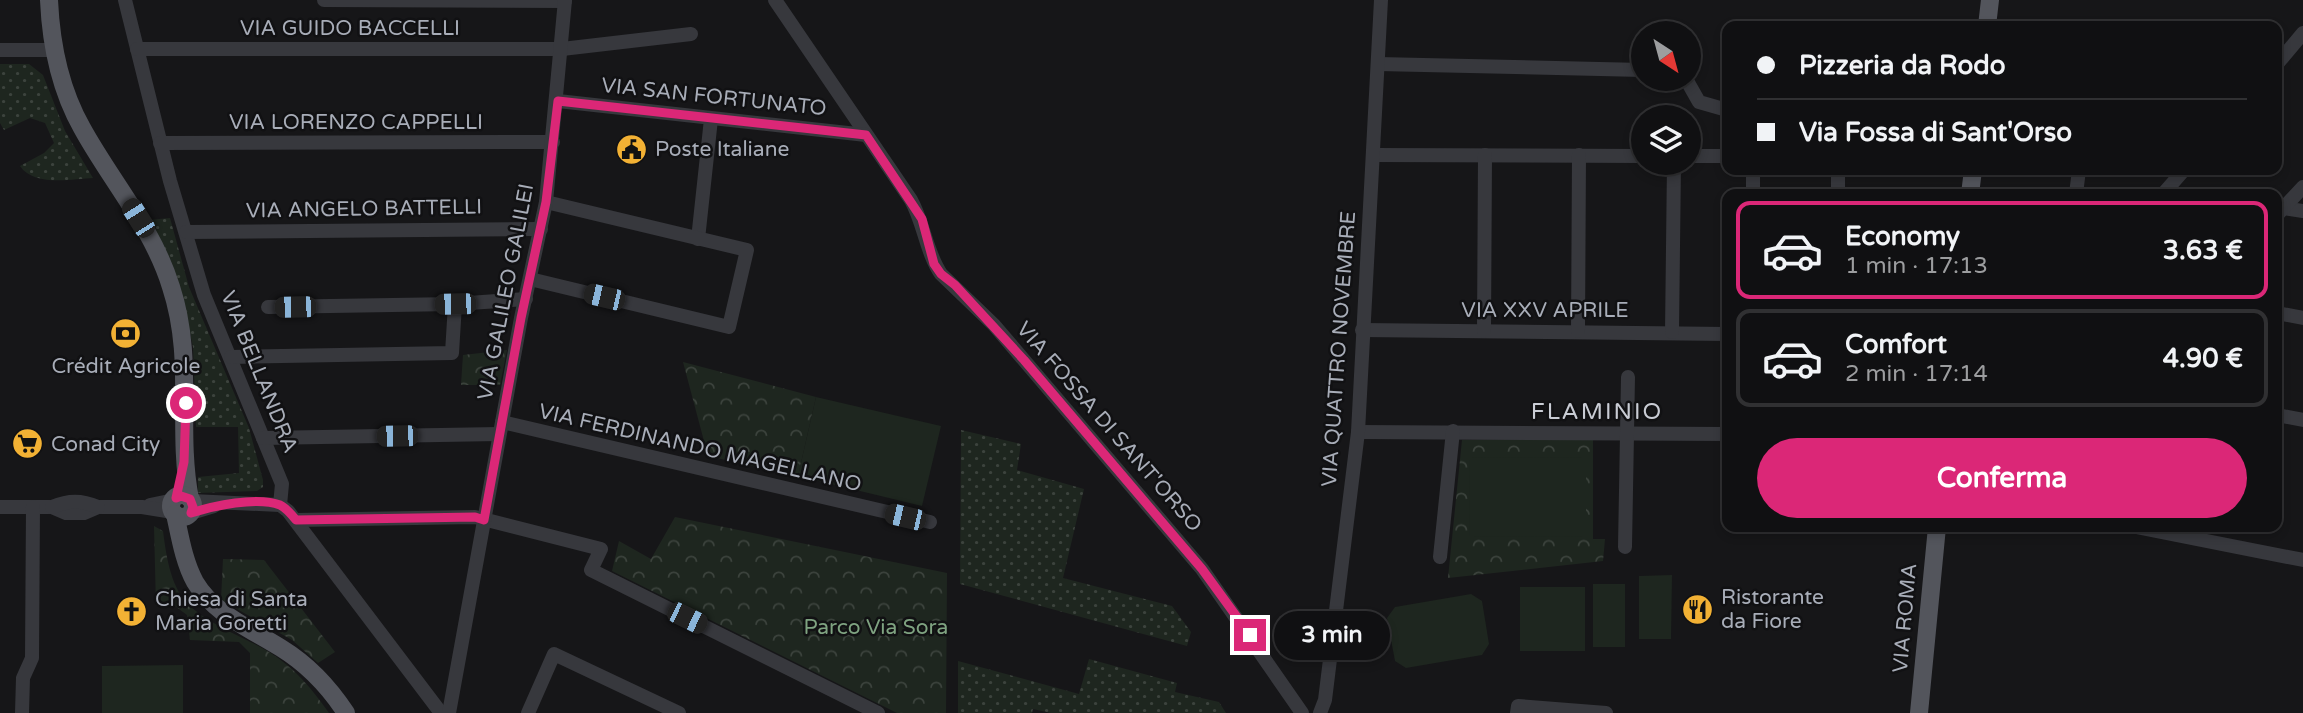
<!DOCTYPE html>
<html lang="it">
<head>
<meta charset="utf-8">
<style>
  :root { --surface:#101012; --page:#1e1e20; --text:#f1f3f6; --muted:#9c9d9f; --line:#303032; --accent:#db2777 }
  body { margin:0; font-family:"Varela Round",sans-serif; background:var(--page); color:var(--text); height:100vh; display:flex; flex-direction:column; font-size:26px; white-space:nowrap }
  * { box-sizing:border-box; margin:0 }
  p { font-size:23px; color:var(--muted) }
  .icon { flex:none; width:38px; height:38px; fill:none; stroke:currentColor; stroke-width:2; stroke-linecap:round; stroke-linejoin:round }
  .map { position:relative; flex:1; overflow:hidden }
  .side { position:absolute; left:1722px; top:189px; width:560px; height:343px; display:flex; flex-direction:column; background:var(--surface); border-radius:14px; box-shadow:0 4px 10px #0003,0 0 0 2px var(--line) }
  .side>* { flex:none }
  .guide { position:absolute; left:1722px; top:21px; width:560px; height:154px; border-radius:14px; box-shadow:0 4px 10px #0003,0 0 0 2px var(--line); display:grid; align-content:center; height:154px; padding:0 35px; background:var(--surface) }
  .needle { width:46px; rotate:144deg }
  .tools { position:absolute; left:1631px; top:21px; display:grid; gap:14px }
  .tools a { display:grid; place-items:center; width:70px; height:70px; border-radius:50%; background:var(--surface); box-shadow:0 4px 10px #0003,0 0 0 2px var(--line); font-size:35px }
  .end { position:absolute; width:32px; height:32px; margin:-16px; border:9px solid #db2777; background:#fff; box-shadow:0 0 0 4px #fff }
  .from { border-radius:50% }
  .bubble { position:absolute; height:49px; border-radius:24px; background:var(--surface); box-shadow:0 4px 10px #0003,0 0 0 2px var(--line); font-size:23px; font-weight:700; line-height:49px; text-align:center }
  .car { position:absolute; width:21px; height:42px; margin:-21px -10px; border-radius:9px; box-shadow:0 0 5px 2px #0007; background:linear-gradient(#222 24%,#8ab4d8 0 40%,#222 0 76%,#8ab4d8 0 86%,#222 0) }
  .guide b { display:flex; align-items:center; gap:24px; height:66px; font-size:26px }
  .guide b+b { border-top:2px solid var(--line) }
  .guide i { width:18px; height:18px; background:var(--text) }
  ul { padding:12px 0 0; list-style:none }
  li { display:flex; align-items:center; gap:21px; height:98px; margin:0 14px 10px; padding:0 21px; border:4px solid var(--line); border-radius:14px }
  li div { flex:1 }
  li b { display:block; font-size:26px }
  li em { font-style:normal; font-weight:700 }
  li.selected { border-color:var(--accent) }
  li>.icon { width:63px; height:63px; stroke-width:1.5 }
  .action { display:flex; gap:14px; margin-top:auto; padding:14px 35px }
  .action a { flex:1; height:80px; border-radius:42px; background:var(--accent); color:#fff; font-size:28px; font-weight:700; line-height:80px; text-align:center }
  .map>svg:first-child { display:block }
</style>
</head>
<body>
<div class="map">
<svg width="2303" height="713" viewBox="0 0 2303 713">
  <defs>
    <pattern id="grass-dots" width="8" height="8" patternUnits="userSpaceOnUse" patternTransform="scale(1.75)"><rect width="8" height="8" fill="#1e261f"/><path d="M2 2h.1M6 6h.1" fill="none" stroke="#3c433d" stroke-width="1.8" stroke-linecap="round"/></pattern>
    <pattern id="park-crowns" width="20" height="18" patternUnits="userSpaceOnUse" patternTransform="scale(1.75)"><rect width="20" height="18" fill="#1e261f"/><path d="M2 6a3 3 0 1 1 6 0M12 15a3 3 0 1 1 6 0" fill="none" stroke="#3c433d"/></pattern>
  </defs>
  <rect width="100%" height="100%" fill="#161618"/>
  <g fill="url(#grass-dots)">
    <path d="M 0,64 L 29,64 L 43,75 L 65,131 L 93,178 C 72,179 34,187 20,166 L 44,153 L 54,143 L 45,123 L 30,118 L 4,130 L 0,123 Z"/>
    <polygon points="170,218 189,287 249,428 263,480 263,487 257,491 198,493 198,477 239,473 238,427 196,427 193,347 183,301 149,220"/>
    <polygon points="961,430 1021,444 1017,470 1084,489 1063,578 1172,606 1191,632 1187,646 960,584"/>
    <polygon points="1089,659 1177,683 1175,692 1219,702 1226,713 1051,713 1033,709 1032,713 958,713 958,661 1079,694"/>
  </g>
  <g fill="url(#park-crowns)">
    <polygon points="507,350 500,385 461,385 463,355"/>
    <polygon points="683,362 816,397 798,476 708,456"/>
    <polygon points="1593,438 1593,539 1605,539 1603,561 1448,578 1462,440"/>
    <polygon points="675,517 947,573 946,713 897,713 612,571 619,541 651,559"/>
    <path d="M 154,526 L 163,531 C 166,554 170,584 186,602 C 208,625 242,636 269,652 C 294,667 313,690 329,713 L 250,713 L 250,653 L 239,642 L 190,640 L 187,615 L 175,606 L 156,606 Z"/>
    <polygon points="223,559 264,560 335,652 318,663 292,640 221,600"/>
  </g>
  <g fill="#1e261f">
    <polygon points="816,397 941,426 922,506 798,476"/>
    <polygon points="1586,457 1586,536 1470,537 1469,458"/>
    <polygon points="1672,575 1671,639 1639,639 1639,576"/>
    <rect x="1593" y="584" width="32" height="63"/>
    <rect x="1520" y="587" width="65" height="64"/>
    <polygon points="1471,594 1482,601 1489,644 1482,655 1406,668 1395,661 1387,618 1395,607"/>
    <polygon points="183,665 183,713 102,713 102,666"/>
  </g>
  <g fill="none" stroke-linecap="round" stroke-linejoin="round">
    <g stroke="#37383d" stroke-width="14">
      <polyline points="125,0 170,181 204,295 282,484 280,505"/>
      <polyline points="324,0 565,1"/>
      <path d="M 775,0 L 911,200 C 924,223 926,252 941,274 L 994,325 L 1202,569 L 1302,713"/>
      <polyline points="137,49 562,49 691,34"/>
      <polyline points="0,50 54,50"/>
      <polyline points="1378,64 1643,70"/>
      <polyline points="2277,64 2303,33"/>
      <polyline points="1686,79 1699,102 1727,110"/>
      <polyline points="558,101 866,135"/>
      <polyline points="160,143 553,142"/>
      <polyline points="1373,155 1643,156"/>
      <polyline points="1689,156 1727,156"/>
      <polyline points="1753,194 1753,170"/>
      <polyline points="1838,194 1838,170"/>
      <polyline points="2076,194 2079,170"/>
      <polyline points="2163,194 2184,170"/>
      <polyline points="2284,208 2303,211"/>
      <polyline points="2277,215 2303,187"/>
      <polyline points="186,232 541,229"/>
      <polyline points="698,239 711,119"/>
      <polyline points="530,279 729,327 747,250 546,202"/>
      <polyline points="268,307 455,304 526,299"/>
      <polyline points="2277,313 2303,318"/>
      <polyline points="1362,330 1727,334"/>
      <polyline points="1484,331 1485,155"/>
      <polyline points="1578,331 1579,155"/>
      <polyline points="1672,332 1674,163"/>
      <polyline points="231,357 452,353 455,304"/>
      <polyline points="2277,415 2303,420"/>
      <polyline points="502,422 930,522"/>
      <polyline points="1358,432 1727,434"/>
      <polyline points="263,438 499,434"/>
      <polyline points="192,501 280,505 288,511 441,713"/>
      <polyline points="150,505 174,500"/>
      <polyline points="0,507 52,507 66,513 84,513 98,507 142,507 173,512"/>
      <path d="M 52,507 C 69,500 81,500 98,507"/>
      <polyline points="191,513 214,506"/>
      <polyline points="296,520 475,517 601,549 591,570 878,713"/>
      <polyline points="2136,527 2303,560"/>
      <polyline points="1625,547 1628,377"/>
      <polyline points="1440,557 1453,431"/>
      <polyline points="22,713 23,678 32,658 33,507"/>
      <polyline points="449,713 521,318 546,202 565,0"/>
      <polyline points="528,713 554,654 679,713"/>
      <polyline points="1320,713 1325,700 1358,432 1381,0"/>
      <polyline points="1517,713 1518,706 1606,713"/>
    </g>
    <g stroke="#53555c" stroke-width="18">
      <path d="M 49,0 C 51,45 60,89 82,128 C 111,181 153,228 171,287 C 195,360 176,426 190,499"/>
      <polyline points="1987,26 1990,0"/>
      <polyline points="1970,194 1973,170"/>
      <circle cx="182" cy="506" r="11"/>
      <path d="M 175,514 C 180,537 184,562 195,582 C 214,614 251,629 281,648 C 307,664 329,687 346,713"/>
      <polyline points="1919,713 1937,527"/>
    </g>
  </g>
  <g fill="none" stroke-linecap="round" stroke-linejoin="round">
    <path stroke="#db2777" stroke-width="9" d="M 186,403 L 184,462 L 176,498 L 181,496 L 190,499 L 193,507 L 191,513 C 213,506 257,496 280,505 C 286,508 292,515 296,520 L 475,517 L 484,520 L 521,318 L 546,202 L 558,101 L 866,135 L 922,219 L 934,264 L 941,274 L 955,285 L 1024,360 L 1202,569 L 1250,635"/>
  </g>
  <defs>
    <symbol id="civic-disc" viewBox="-11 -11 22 22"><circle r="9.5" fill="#f2b134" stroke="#111113"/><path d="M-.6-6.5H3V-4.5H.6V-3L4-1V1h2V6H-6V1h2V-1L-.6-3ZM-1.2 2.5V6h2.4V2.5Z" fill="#111"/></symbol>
    <symbol id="bank-disc" viewBox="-11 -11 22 22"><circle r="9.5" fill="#f2b134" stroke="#111113"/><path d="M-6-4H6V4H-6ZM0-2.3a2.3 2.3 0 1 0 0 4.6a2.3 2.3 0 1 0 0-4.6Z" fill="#111"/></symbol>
    <symbol id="supermarket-disc" viewBox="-11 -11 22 22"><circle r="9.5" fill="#f2b134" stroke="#111113"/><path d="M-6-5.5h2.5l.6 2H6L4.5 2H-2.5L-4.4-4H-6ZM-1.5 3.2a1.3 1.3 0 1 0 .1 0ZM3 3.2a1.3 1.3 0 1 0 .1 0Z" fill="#111"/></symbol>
    <symbol id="restaurant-disc" viewBox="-11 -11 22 22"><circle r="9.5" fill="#f2b134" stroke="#111113"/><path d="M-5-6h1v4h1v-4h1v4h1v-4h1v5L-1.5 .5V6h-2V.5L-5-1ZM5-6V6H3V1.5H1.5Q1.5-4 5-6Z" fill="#111"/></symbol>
    <symbol id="church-disc" viewBox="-11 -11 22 22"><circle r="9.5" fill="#f2b134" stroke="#111113"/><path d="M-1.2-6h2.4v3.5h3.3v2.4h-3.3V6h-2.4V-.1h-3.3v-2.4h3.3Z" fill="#111"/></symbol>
  </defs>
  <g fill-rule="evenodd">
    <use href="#civic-disc" x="614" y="132" width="35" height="35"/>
    <use href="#bank-disc" x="108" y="316" width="35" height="35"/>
    <use href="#supermarket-disc" x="10" y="426" width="35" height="35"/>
    <use href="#restaurant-disc" x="1680" y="592" width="35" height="35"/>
    <use href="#church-disc" x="114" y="594" width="35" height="35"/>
  </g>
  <g text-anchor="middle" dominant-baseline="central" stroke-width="5" stroke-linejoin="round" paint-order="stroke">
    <g font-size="21" fill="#a8adb8" stroke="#111113">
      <text x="350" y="28">VIA GUIDO BACCELLI</text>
      <text transform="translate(714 97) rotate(6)">VIA SAN FORTUNATO</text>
      <text x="356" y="122">VIA LORENZO CAPPELLI</text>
      <text transform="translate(364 209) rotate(-1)">VIA ANGELO BATTELLI</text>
      <text transform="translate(506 292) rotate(-79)">VIA GALILEO GALILEI</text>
      <text x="1545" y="310">VIA XXV APRILE</text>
      <text transform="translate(1339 349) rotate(-86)">VIA QUATTRO NOVEMBRE</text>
      <text transform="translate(259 372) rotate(68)">VIA BELLANDRA</text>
      <text transform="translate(1109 427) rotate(49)">VIA FOSSA DI SANT'ORSO</text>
      <text transform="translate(700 448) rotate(13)">VIA FERDINANDO MAGELLANO</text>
      <text transform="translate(1905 618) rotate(-85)">VIA ROMA</text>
    </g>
    <g font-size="21" fill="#a8adb8" stroke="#111113" text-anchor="start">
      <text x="655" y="149">Poste Italiane</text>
      <text x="126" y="366" text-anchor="middle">Crédit Agricole</text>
      <text x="51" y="444">Conad City</text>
      <text x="1721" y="597">Ristorante<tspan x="1721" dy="24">da Fiore</tspan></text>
      <text x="155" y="599">Chiesa di Santa<tspan x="155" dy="24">Maria Goretti</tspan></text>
    </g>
    <g font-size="21" fill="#7fa381" stroke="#111113">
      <text x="876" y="627">Parco Via Sora</text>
    </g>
    <g font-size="23" letter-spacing="2" fill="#c9ccd4" stroke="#111113">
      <text x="1597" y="412">FLAMINIO</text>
    </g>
  </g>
</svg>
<div class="tools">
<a><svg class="needle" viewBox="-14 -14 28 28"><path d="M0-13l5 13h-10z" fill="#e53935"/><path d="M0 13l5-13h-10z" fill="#9c9d9f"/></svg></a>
<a><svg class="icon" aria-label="layers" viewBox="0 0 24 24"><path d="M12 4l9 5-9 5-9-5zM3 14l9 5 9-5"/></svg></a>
</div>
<i class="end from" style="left:186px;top:403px"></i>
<i class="end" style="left:1250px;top:635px"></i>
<div class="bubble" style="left:1274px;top:611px;width:116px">3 min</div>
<i class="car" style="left:138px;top:218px;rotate:328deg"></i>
<i class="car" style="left:604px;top:297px;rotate:283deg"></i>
<i class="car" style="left:455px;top:304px;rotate:269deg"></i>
<i class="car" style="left:295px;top:307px;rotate:269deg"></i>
<i class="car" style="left:397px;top:436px;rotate:269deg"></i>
<i class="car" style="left:905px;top:517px;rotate:283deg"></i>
<i class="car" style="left:687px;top:618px;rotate:116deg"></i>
<div class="guide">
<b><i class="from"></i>Pizzeria da Rodo</b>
<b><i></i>Via Fossa di Sant'Orso</b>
</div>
<section class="side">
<ul>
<li class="selected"><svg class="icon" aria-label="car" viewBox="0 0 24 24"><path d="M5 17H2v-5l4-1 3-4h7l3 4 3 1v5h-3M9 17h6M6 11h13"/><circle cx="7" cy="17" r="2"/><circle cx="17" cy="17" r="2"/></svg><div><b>Economy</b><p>1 min · 17:13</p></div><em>3.63 €</em></li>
<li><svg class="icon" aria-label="car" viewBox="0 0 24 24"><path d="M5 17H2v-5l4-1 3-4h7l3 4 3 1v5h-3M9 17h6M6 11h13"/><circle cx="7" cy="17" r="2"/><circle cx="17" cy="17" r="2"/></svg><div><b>Comfort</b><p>2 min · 17:14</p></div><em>4.90 €</em></li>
</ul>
<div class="action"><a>Conferma</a></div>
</section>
</div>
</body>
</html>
